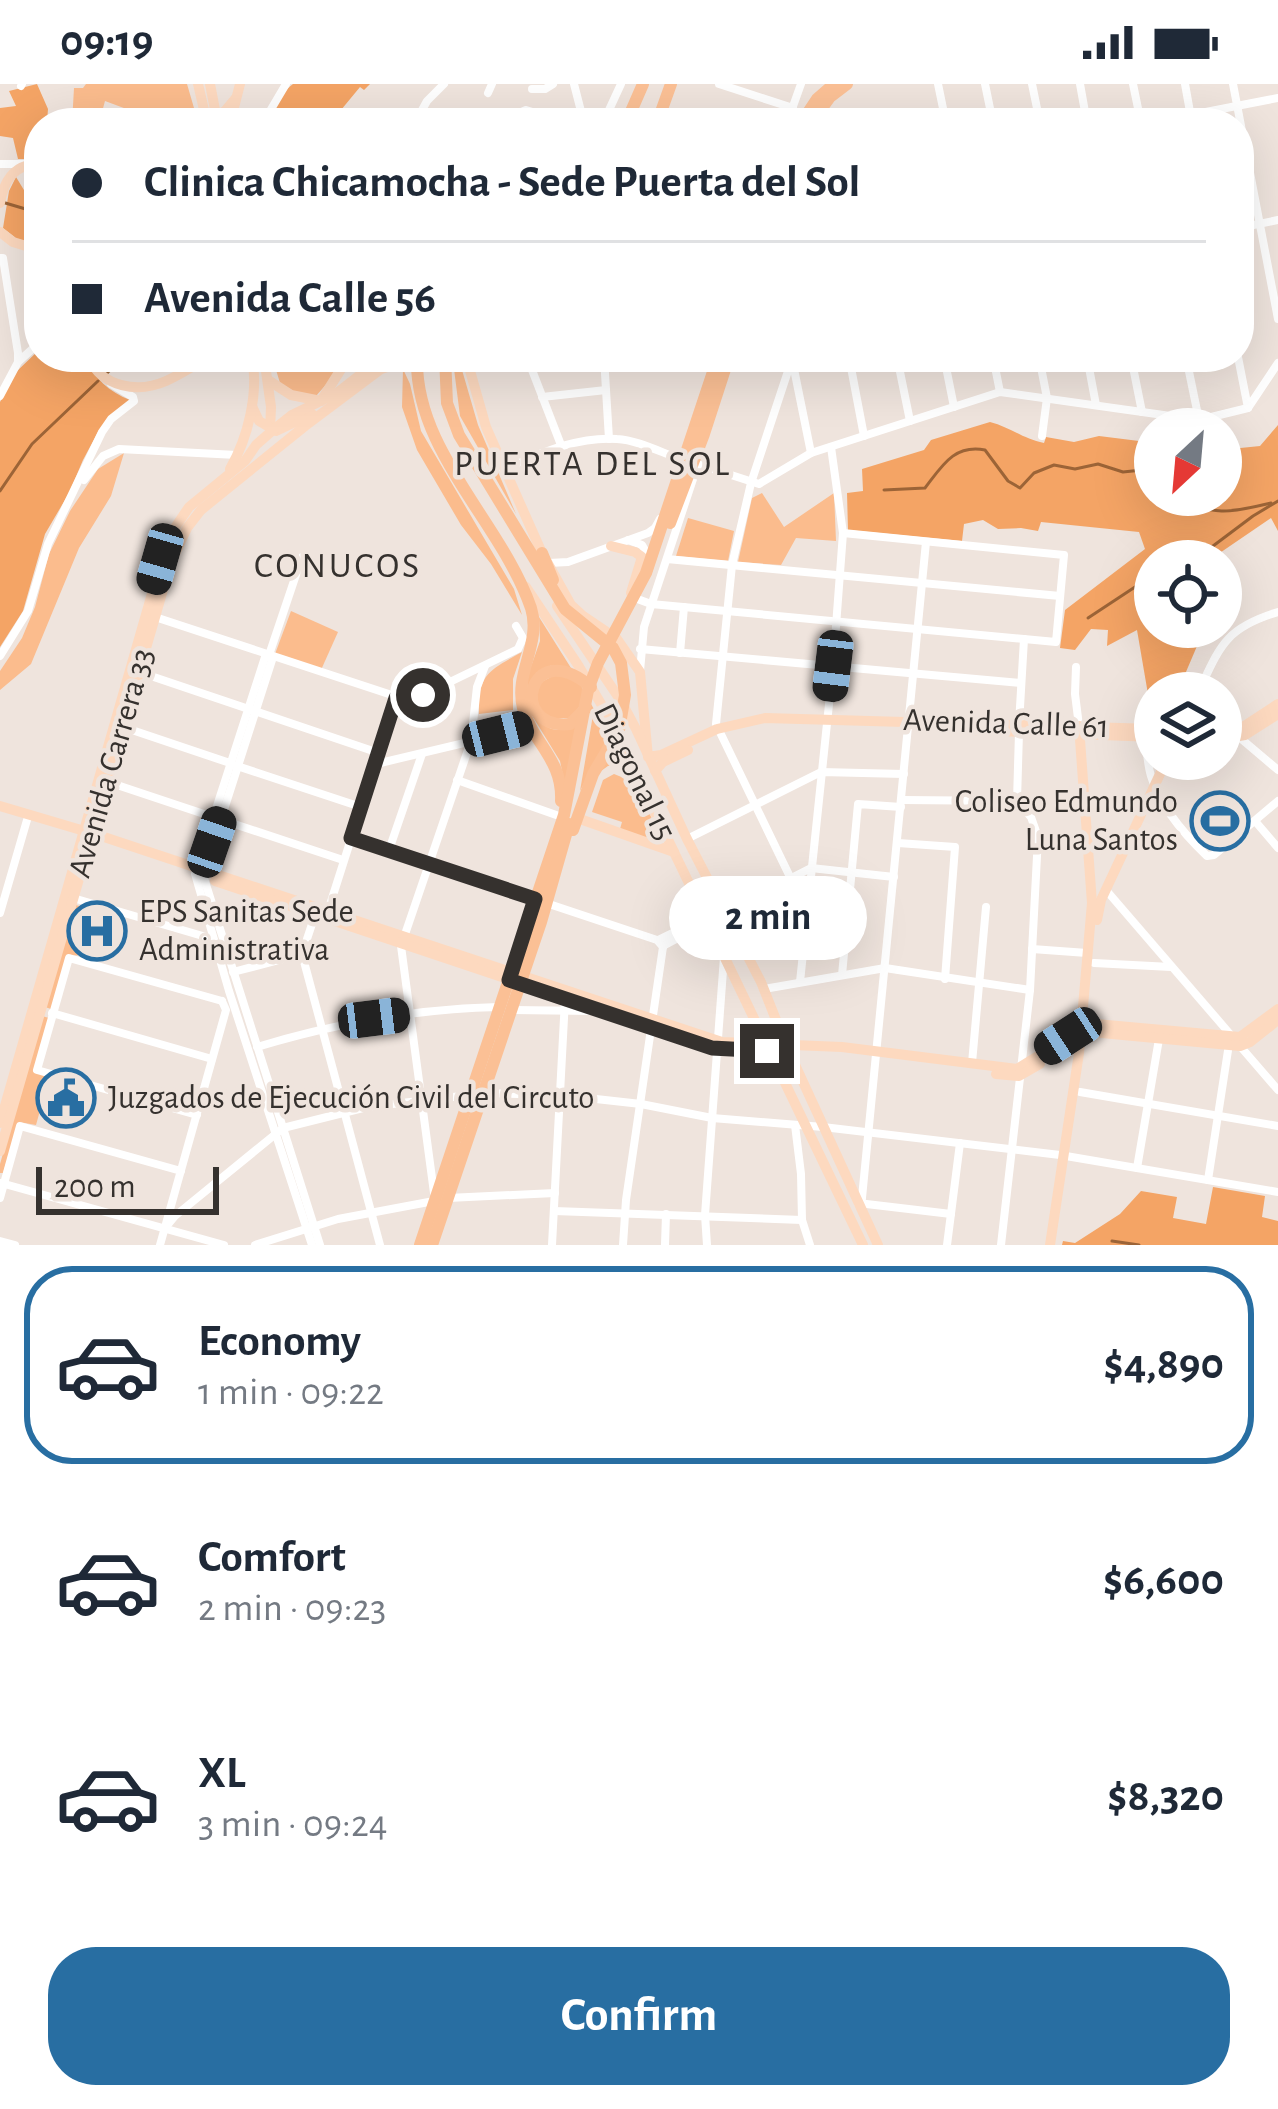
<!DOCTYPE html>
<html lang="en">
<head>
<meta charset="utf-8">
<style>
  :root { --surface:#fff; --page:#f6f6f7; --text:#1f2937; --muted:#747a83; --line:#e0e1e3; --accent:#286ea2 }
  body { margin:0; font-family:"Alegreya Sans",sans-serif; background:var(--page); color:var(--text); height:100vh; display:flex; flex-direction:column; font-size:45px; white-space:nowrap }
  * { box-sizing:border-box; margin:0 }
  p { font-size:39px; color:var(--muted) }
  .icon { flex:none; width:66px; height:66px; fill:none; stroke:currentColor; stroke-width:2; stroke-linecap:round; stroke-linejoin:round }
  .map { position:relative; height:1161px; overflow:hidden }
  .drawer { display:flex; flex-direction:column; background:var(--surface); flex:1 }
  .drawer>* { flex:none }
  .top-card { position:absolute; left:24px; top:24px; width:1230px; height:264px; border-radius:48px; box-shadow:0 12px 48px #0002; display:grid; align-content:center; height:264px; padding:0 48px; background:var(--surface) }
  .needle { width:78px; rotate:206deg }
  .fabs { position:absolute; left:1134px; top:324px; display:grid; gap:24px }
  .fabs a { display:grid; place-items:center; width:108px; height:108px; border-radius:50%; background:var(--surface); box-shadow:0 12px 48px #0002; font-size:60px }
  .scale { position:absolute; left:36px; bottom:30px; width:183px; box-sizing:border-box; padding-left:12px; border:6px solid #35312e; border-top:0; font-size:33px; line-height:42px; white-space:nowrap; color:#35312e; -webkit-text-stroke:9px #efe4dd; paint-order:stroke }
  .end { position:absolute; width:54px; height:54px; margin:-27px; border:15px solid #35312e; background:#fff; box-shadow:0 0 0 6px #fff }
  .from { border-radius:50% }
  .bubble { position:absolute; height:84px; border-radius:42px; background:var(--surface); box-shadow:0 12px 48px #0002; font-size:39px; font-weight:600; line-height:84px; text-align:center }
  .car { position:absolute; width:36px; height:72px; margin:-36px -18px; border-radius:15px; box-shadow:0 0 9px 3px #0007; background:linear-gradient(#222 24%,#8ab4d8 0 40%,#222 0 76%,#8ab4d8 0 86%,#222 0) }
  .top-card b { display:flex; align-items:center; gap:42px; height:114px; font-size:45px }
  .top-card b+b { border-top:3px solid var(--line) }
  .top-card i { width:30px; height:30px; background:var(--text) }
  ul { padding:21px 0 0; list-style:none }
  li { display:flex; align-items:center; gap:36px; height:198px; margin:0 24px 18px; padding:0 24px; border:6px solid transparent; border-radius:48px }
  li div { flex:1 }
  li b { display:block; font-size:45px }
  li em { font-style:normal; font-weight:600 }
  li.selected { border-color:var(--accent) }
  li>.icon { width:108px; height:108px; stroke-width:1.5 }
  .button { display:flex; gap:24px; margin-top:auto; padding:24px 48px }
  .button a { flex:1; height:138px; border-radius:48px; background:var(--accent); color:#fff; font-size:48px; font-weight:600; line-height:138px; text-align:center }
  .status { display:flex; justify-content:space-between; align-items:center; height:84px; padding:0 60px; background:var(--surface); direction:ltr }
  .status svg { height:33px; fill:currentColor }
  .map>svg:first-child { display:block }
</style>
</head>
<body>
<div class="status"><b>09:19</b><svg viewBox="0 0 49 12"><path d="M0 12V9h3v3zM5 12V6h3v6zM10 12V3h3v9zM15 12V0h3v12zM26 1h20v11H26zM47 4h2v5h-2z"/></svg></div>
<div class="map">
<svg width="1278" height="1161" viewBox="0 0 1278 1161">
  <rect width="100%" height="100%" fill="#efe4dd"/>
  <g fill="#fbbc8d">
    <polygon points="86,0 187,0 194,24 148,33 105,17 99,39 72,39 74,4 83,4"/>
    <polygon points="317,273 350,273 316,312 295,308 280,299 273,276 299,280"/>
    <polygon points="403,285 410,300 421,347 514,505 522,531 491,480 461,441 417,366 402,323"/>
    <polygon points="454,285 462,286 478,341 516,430 460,332"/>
    <polygon points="124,369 111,412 79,464 31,580 0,606 0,587 22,554 35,523 49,470 70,427 98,385"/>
    <polygon points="762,409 784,443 834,409 836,457 796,454 781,481 738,478 752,414"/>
    <polygon points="688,434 734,447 728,477 676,472"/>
    <polygon points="291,527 338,548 321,586 275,570"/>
    <path d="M 539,533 L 571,584 L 552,581 L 536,589 L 540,638 C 553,649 562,647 576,639 L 566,706 L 560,677 L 528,625 L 527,594 L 540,557 Z"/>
    <path d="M 522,568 L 513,595 L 513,626 L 479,630 C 477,590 490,586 522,568 Z"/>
    <polygon points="560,588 580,600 621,674 620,681 608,682 601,687 593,682 580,707 593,631 579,623 570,634 547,634 535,617 538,600"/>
    <polygon points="614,690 634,698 654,739 648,755 620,745 622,738 592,728 603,696"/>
    <polygon points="76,821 95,827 83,871 68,872 51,925 45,923"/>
    <polygon points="42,932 49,934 34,987 49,994 36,1041 19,1038 3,1089 0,1089 0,1080"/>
  </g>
  <g fill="#f4a465">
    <polygon points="37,0 48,25 47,38 62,36 62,39 39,39 39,75 18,75 13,54 0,52 0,24 16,22 9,7"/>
    <path d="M 293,0 L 370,0 L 364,6 L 360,3 L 341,26 L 348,33 L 342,39 L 256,39 C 282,28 275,13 293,0 Z"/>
    <polygon points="16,93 27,111 33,110 34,124 39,124 39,161 17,155 3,144 9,107"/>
    <path d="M 39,266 L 39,273 L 85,273 C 94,294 109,308 130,316 L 99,346 L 83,376 L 69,409 L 45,450 L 23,527 L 0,563 L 0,318 L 16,288 Z"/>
    <path d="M 990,338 C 1010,343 1023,355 1044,359 L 1046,353 L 1074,358 L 1099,352 L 1155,359 L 1155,411 L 1221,411 L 1221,366 L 1260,362 L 1278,341 L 1278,447 L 1271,434 L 1208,477 L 1155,477 L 1155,543 L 1203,543 L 1203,548 L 1177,609 L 1155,609 L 1155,629 L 1149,616 L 1137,546 L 1107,562 L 1108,546 L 1091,545 L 1075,566 L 1060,564 L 1065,526 L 1145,465 L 1139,448 L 1041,438 L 1038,447 L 1021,444 L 998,445 L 983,436 L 964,440 L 962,457 L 848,446 L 847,409 L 863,407 L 862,385 L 924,366 L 931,356 Z"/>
    <polygon points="1213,1103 1265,1112 1262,1133 1278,1137 1278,1161 1062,1161 1063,1157 1075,1159 1120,1130 1141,1107 1177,1113 1173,1134 1206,1140"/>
  </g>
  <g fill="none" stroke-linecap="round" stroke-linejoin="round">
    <g stroke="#9c6437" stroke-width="3">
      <polyline points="2,118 39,129"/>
      <polyline points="105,291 124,273"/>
      <path d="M 884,406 L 925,404 C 942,382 954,360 985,366 L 1008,397 L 1020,404 L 1034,389 L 1054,381 L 1075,385 L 1098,380 L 1123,388 L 1142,386 L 1155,391"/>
      <polyline points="0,407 32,360 98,297"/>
      <path d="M 1184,411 C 1209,436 1240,426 1271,419"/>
      <polyline points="1193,477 1253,432 1278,417"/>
      <polyline points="1088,534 1135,503 1155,497"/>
      <polyline points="1112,1157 1139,1161"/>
    </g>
    <g stroke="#fff" stroke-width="8">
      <polyline points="574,0 584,39"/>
      <polyline points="719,0 793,24"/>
      <polyline points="938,0 946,39"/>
      <polyline points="985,0 993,39"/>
      <polyline points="1032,0 1040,39"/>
      <polyline points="1080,0 1087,39"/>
      <polyline points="1133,0 1141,39"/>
      <polyline points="1185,0 1192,39"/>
      <polyline points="1233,0 1278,235"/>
      <polyline points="21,2 22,0"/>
      <polyline points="532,5 545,5 553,0"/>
      <polyline points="488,9 492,0"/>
      <polyline points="348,33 355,39"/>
      <polyline points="247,39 270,27 286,0"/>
      <polyline points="415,39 427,17 444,0"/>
      <polyline points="495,39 526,26 536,29 543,39"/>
      <polyline points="603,39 621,0"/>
      <polyline points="787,39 801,0"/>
      <polyline points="1149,39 1278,14"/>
      <polyline points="0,80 26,80"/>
      <polyline points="1239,144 1278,136"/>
      <polyline points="0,174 3,174 18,269 18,278 0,312"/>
      <polyline points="527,273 561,361"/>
      <polyline points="604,273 609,355"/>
      <polyline points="849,273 864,352"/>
      <polyline points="897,273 910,337"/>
      <polyline points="944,273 954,323"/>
      <polyline points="993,273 1000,308"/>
      <polyline points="1039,273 1047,314 1042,352"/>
      <polyline points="1087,273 1096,321"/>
      <polyline points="1131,273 1142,328"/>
      <polyline points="1186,273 1199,336"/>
      <polyline points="1238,273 1248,324"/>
      <polyline points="19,277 39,259"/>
      <polyline points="793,280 811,369"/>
      <polyline points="542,313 606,306"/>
      <polyline points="697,380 759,400 811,369 1000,308 1199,336 1248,324 1278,279"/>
      <path d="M 503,385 C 539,370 577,352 617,355 C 638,356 662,369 683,376"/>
      <polyline points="84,396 103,372 119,365 237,371"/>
      <polyline points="628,456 642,461 650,475"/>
      <polyline points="667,475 1060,512"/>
      <polyline points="549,479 568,478 648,449 655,444 660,435"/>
      <polyline points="632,513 651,520 1056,558 1064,471 843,449"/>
      <polyline points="155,533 407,616 423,611 518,565 523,554 516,542"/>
      <polyline points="640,565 1021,599"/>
      <polyline points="680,569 684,523"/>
      <polyline points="266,570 195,790 229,907 312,1161"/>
      <polyline points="269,571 302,473"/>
      <polyline points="0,572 28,527 48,460 102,348 111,335 134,317 133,313 111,300"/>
      <polyline points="273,573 203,791 320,1161"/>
      <polyline points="1076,583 1075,610 1079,642"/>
      <polyline points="136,587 379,669"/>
      <polyline points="640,587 644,543 697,383"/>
      <path d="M 1198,609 C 1220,562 1225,544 1278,528"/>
      <polyline points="1019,640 1024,555"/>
      <polyline points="123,643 230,679"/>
      <path d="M 1145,653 C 1147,665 1147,679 1151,692 C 1160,722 1185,751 1207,772 L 1214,771 L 1278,717"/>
      <polyline points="1239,653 1278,686"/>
      <polyline points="376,680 531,643"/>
      <polyline points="237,682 361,723"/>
      <polyline points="457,696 559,732"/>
      <polyline points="108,698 213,733"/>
      <polyline points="902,716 1017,717"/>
      <polyline points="219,735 343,776"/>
      <polyline points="1255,737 1278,764"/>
      <polyline points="351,754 535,815"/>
      <polyline points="687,755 821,688 904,690"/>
      <polyline points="898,759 955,763 945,895"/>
      <polyline points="389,766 422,670"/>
      <polyline points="1106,806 1230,950"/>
      <polyline points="73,814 213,855"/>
      <polyline points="549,820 657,856 663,863"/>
      <polyline points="328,827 396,614"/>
      <polyline points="725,828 811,784 894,793"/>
      <polyline points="0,829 27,736"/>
      <polyline points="315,831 302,870 380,1161"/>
      <polyline points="658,856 705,833"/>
      <polyline points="741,858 807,828 716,640 732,481 751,399 792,275"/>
      <polyline points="663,862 708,838"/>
      <polyline points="1032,865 1087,869"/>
      <polyline points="1094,879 1171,883"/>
      <polyline points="233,888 302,870"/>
      <polyline points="842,891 858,720 901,723"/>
      <polyline points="800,898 833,582 843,449 831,363"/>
      <polyline points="764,905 885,884 1030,906"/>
      <polyline points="512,926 593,927"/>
      <polyline points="52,929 212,975"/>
      <polyline points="1240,962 1278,1006"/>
      <path d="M 257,963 C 336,939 415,925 498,923"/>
      <polyline points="972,979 986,823"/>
      <polyline points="1080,1008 1278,1042"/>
      <polyline points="483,1009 560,1011 641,1020 712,1034 823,1043 1060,1071 1278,1108"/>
      <polyline points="197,1031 37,986 69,874 222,917"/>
      <polyline points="795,1041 801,1090 802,1136 810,1161"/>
      <polyline points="1137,1084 1159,955"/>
      <polyline points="1208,1096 1229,960"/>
      <polyline points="1,1099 224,1161"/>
      <polyline points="434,1109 401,862 471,657 477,603 485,582"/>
      <polyline points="0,1114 20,1042 181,1087"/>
      <polyline points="448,1114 555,1109"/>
      <polyline points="858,1119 951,1130"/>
      <polyline points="861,1124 926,458"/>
      <polyline points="554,1127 802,1136"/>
      <polyline points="165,1144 175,1132 283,1044 367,1023 470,1011"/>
      <polyline points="0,1157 15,1161"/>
      <polyline points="160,1161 226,926 222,917"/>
      <polyline points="255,1161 338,1135 434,1117"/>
      <polyline points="552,1161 565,915"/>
      <polyline points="623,1161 626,1116 663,863"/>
      <polyline points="665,1161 666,1130"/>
      <polyline points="707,1161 705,1131 724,873"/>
      <polyline points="947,1161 960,1059"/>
      <polyline points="1001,1161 1030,906 1038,753 1031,733 1017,717 1019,648"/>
    </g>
    <g stroke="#fdd9bf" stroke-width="10">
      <polyline points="198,0 207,39 225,27 236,14"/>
      <polyline points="210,0 217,36"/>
      <polyline points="230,39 240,0"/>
      <path d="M 0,119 C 4,96 14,80 39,80"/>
      <polyline points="0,148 13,158 39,166"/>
      <path d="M 89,273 C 101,304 139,309 166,297 C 182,290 195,280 211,273"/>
      <polyline points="264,273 271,323 270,347"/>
      <polyline points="280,273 298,276 309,273"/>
      <polyline points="467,276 486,343 542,469 571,521 583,532 617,555 640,588 648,673 661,671 717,645 765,634 1155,645"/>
      <polyline points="268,296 291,311 321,317 343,282 354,273"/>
      <polyline points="252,322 259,337 276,347 312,330"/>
      <path d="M 230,385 C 248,354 259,309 252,273"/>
      <polyline points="611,462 635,468 642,473 631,509"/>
      <polyline points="526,503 578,581 610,635 863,1161"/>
      <polyline points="557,522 621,617 636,645 687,755 761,898 786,961 878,1161"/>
      <polyline points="942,645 1155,653"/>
      <polyline points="1221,647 1243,643 1278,620"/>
      <polyline points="1221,655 1245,651 1278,630"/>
      <polyline points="655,687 663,678 688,666"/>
      <polyline points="0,722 98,751 722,958 842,963 1017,985 1075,949 1096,940 1240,953 1278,925"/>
      <polyline points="577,734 674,768"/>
      <polyline points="215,797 705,961 739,966"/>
      <polyline points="1097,836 1101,816 1167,675"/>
      <polyline points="1091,948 1240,962 1250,958 1278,936"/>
      <polyline points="996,990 1019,992 1040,980"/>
      <polyline points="0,1039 168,454 189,423 245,377 256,361 273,346 292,331 337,309 374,280 388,273"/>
      <path d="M 0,1067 L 171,478 L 187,444 L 201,426 L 305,342 L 381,285 C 418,270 462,284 500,273"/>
      <polyline points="1050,1161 1079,969 1092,819 1079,642"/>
    </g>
    <g stroke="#fbc095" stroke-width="12">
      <polyline points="626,39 643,0"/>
      <polyline points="657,39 671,0"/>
      <polyline points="801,39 817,15 833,1"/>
      <polyline points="811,39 830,13 847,0"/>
      <path d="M 417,273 C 414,367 502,439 531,524 C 542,559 514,589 523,624 C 533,660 563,675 561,717"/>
      <polyline points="445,273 447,319 459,351 565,525 613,564 621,579 625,611 619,646 593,690 573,746"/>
      <polyline points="670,439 704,350 729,273"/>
      <polyline points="542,469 553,496"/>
      <path d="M 582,628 L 570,640 C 507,647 528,549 591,603"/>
      <polyline points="420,1161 564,731 588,606 598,579 646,489 718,273"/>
      <polyline points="432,1161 541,838 569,740"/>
    </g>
  </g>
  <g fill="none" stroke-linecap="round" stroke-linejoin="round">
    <polyline stroke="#35312e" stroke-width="15" points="423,611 407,616 396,614 351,754 535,815 509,896 712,964 767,967"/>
  </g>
  <defs>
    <symbol id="stadium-ring" viewBox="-11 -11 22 22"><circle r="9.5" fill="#efe4dd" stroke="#286ea2" stroke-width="1.5"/><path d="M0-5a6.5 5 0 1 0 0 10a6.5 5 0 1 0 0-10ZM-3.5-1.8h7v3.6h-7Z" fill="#286ea2"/></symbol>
    <symbol id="hospital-ring" viewBox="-11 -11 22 22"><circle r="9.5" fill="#efe4dd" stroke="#286ea2" stroke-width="1.5"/><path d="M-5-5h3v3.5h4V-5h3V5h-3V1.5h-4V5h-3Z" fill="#286ea2"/></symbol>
    <symbol id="civic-ring" viewBox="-11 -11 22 22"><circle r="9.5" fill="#efe4dd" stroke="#286ea2" stroke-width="1.5"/><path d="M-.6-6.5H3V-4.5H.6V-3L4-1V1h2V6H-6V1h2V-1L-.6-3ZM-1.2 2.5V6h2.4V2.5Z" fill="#286ea2"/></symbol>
  </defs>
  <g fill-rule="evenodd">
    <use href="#stadium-ring" x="1187" y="704" width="66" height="66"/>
    <use href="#hospital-ring" x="64" y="814" width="66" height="66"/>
    <use href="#civic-ring" x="33" y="981" width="66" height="66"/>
  </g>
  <g text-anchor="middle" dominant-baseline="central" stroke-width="9" stroke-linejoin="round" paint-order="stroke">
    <g font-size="33" fill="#35312e" stroke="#efe4dd">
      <text transform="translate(1006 640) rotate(2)">Avenida Calle 61</text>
      <text transform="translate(112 679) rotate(-74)">Avenida Carrera 33</text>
      <text transform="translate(634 688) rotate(64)">Diagonal 15</text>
    </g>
    <g font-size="33" fill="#35312e" stroke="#efe4dd" text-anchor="start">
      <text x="1178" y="718" text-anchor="end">Coliseo Edmundo<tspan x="1178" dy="38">Luna Santos</tspan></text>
      <text x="139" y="828">EPS Sanitas Sede<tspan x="139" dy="38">Administrativa</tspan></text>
      <text x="108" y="1014">Juzgados de Ejecución Civil del Circuto</text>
    </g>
    <g font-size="36" letter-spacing="3" fill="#35312e" stroke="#efe4dd">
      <text x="593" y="380">PUERTA DEL SOL</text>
      <text x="338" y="482">CONUCOS</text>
    </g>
  </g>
</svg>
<div class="fabs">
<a><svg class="needle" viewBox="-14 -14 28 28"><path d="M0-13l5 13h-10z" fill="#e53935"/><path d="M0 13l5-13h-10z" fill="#747a83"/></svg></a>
<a><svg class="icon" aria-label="locate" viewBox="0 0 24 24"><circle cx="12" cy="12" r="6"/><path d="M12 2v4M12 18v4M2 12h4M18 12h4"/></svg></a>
<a><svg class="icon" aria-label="layers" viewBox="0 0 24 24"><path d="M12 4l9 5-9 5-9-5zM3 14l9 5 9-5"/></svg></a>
</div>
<div class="scale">200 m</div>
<i class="end from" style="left:423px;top:611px"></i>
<i class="end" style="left:767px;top:967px"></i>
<div class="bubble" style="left:669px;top:792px;width:198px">2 min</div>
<i class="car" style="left:160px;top:475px;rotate:196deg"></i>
<i class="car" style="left:833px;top:582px;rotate:187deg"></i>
<i class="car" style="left:498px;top:650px;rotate:76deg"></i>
<i class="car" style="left:212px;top:758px;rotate:19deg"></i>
<i class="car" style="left:374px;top:934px;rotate:83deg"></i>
<i class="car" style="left:1068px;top:952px;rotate:237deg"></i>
<div class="top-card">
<b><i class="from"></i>Clinica Chicamocha - Sede Puerta del Sol</b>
<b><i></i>Avenida Calle 56</b>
</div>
</div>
<section class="drawer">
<ul>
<li class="selected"><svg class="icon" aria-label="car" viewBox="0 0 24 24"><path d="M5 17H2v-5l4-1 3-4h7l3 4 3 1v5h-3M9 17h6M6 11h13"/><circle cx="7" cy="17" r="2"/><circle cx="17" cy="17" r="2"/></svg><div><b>Economy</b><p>1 min · 09:22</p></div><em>$4,890</em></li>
<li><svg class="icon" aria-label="car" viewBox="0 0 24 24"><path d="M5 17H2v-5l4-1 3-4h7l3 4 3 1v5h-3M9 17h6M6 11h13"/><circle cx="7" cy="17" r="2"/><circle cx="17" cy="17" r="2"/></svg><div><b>Comfort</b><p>2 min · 09:23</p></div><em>$6,600</em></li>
<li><svg class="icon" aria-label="car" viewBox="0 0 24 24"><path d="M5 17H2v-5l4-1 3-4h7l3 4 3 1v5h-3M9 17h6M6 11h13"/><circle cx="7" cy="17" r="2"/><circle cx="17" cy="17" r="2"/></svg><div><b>XL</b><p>3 min · 09:24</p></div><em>$8,320</em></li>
</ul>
<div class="button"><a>Confirm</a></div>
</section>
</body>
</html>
